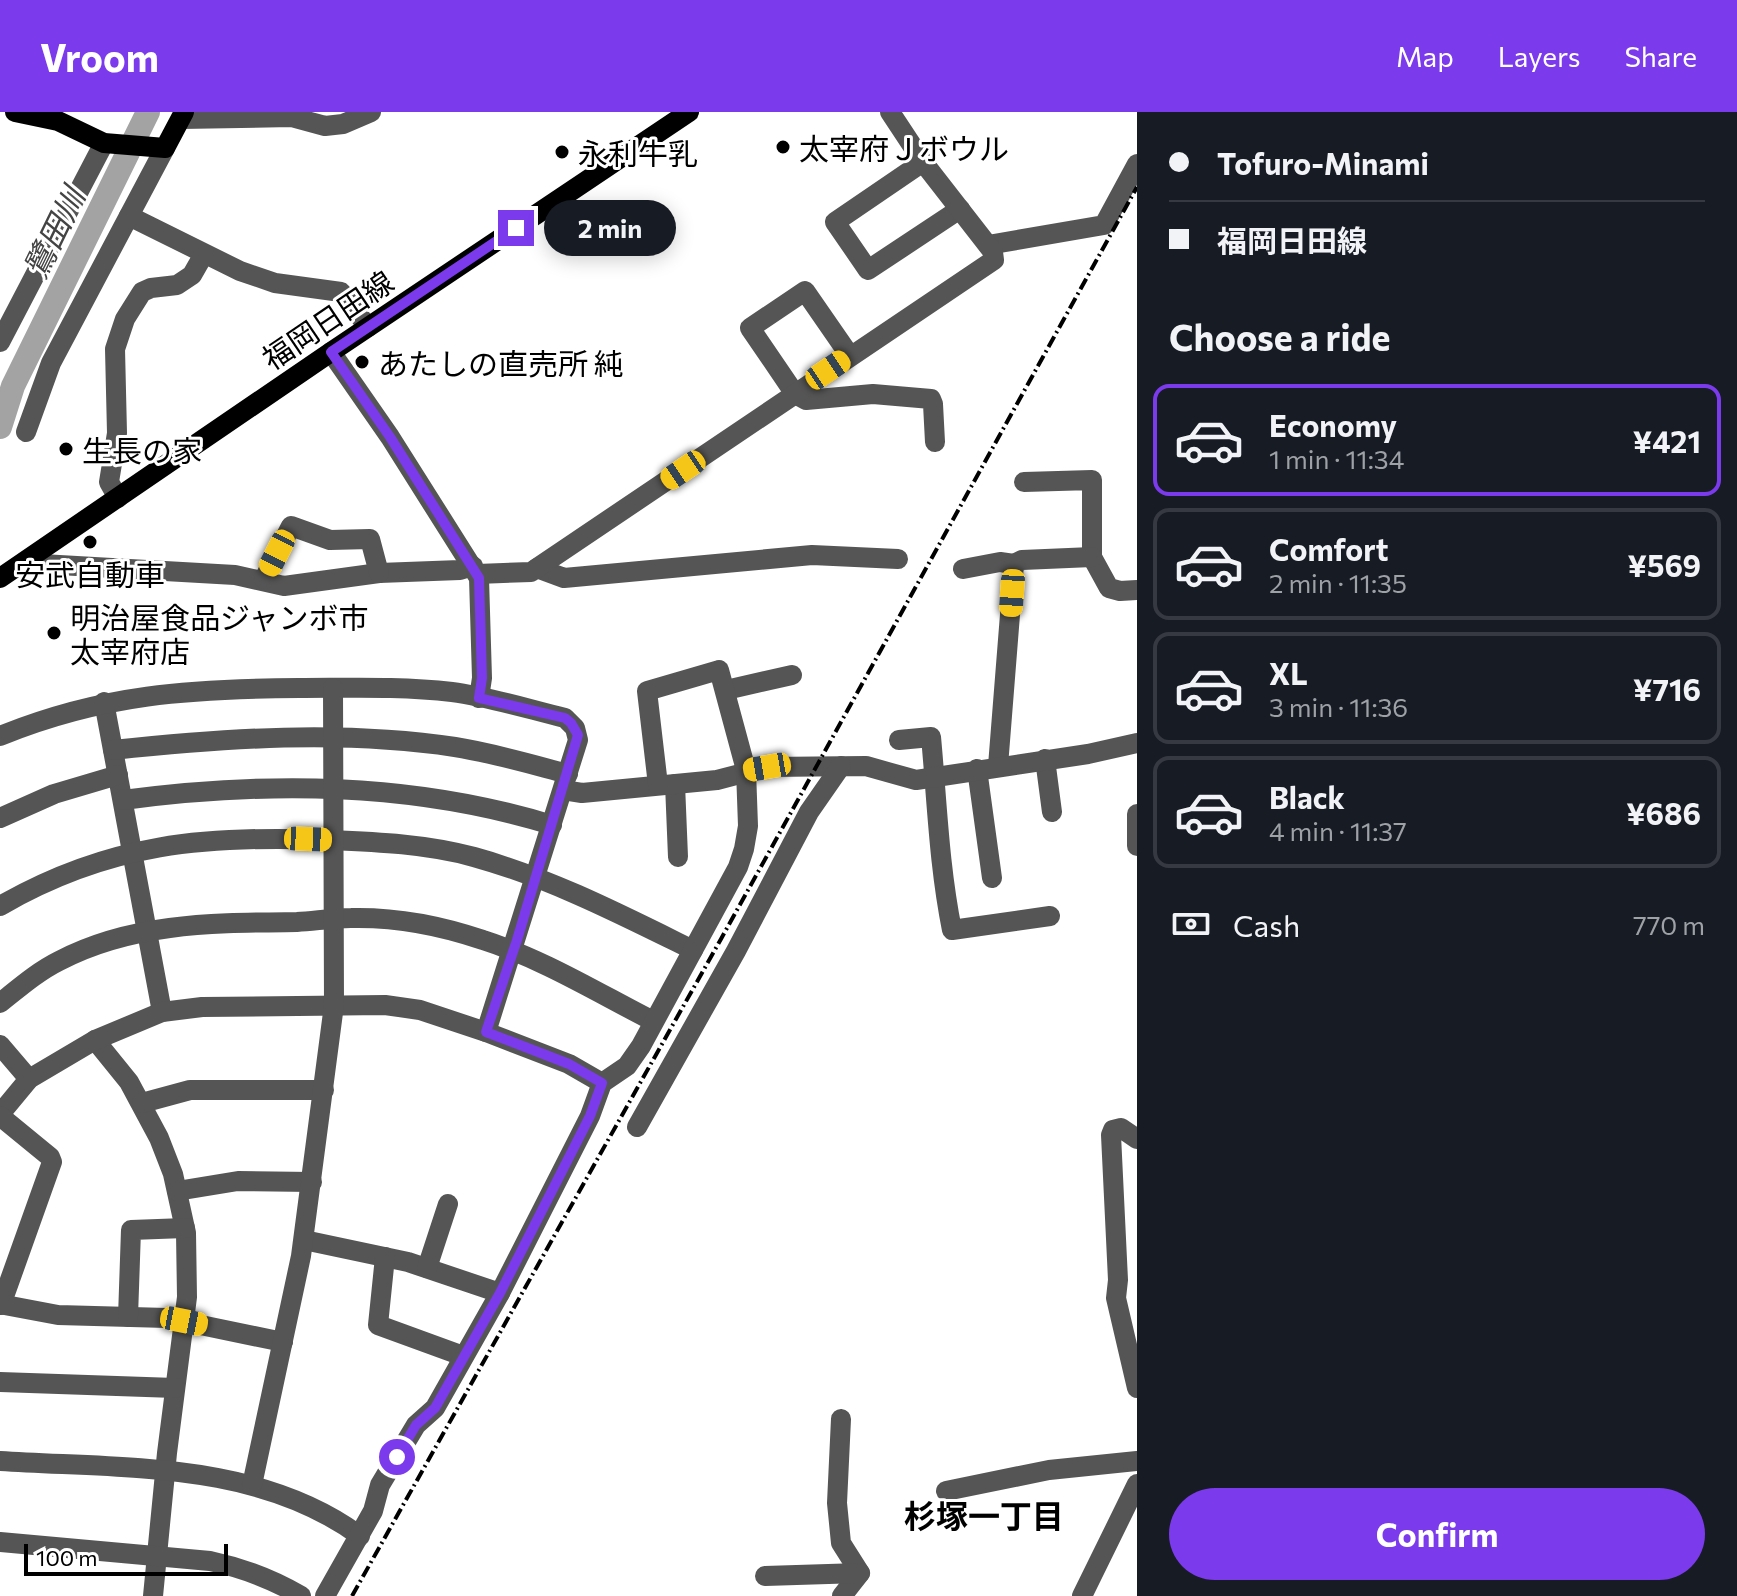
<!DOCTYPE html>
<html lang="en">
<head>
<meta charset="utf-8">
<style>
  :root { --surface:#171b24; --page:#20242c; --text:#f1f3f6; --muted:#9ea1a6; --line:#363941; --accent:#7c3aed }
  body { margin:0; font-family:Commissioner,"Noto Sans JP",sans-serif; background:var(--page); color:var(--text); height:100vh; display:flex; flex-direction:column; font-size:30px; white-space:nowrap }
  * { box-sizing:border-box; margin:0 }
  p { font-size:26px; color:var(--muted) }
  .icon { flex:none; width:44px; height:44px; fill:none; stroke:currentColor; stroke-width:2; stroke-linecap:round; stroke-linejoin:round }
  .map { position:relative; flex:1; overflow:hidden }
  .details { display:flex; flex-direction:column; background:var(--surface); width:600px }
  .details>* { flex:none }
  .banner { display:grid; align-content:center; height:176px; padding:0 32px; background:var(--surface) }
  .scale { position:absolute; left:24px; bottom:20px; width:204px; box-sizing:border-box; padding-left:8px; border:4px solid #000; border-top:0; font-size:22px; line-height:28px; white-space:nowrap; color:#000; -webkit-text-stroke:6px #fff; paint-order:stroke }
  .end { position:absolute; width:36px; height:36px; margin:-18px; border:10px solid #7c3aed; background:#fff; box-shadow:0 0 0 4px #fff }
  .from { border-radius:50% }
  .bubble { position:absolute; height:56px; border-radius:28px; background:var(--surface); box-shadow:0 4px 20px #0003; font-size:26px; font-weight:700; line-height:56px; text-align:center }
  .car { position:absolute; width:24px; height:48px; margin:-24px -12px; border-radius:10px; box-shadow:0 0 6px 2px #0007; background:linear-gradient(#f5c518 24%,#345 0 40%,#f5c518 0 76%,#345 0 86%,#f5c518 0) }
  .banner b { display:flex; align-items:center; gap:28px; height:76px; font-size:30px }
  .banner b+b { border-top:2px solid var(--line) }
  .banner i { width:20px; height:20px; background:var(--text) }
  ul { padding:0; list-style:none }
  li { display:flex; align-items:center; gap:24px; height:112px; margin:0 16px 12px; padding:0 16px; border:4px solid var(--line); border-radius:16px }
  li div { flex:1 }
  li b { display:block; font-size:30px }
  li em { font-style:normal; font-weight:700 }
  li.on { border-color:var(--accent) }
  li>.icon { width:72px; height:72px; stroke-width:1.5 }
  h2 { padding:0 32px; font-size:36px; line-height:96px }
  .pay { display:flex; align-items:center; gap:20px; height:88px; padding:0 32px; font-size:30px }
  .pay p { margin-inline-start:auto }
  .primary-button { display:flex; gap:16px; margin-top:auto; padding:16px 32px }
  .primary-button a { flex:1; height:92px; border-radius:48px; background:var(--accent); color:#fff; font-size:32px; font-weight:700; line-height:92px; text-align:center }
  header { display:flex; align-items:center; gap:48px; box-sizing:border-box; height:112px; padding:0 40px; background:var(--accent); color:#fff }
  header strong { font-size:38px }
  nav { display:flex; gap:44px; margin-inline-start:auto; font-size:28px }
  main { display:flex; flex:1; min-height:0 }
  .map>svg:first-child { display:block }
</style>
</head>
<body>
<header>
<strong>Vroom</strong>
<nav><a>Map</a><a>Layers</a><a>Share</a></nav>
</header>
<main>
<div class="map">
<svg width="1137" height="1484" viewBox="0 0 1137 1484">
  <rect width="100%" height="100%" fill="#fff"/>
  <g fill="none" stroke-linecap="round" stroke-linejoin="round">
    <polyline stroke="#a3a3a3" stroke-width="24" points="0,315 13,274 148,0"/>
    <g stroke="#555" stroke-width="20">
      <polyline points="181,7 292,5 325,14 343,12 371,0"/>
      <polyline points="923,50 835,110 868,158 960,97"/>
      <polyline points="129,104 240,159 275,171 341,180 368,215"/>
      <polyline points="988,133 1104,113 1137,52"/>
      <polyline points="0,230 104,31"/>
      <polyline points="331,240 390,325 479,466 482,566 479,586"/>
      <polyline points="850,244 805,179 750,216 795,282 806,288 873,282 931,287 933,292 935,330"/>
      <polyline points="26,320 51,251 165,36"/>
      <polyline points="1024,370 1092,368 1092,445 1109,476 1120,479 1137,478"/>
      <polyline points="118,386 109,370 117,321 115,237 125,207 142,180 151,176 177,173 192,163 204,142"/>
      <polyline points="24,451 235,463 284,474 379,461 460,458 473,454"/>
      <polyline points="537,456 564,466 812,443 898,447"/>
      <polyline points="963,457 1000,450 1014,452"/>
      <polyline points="477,462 531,460 994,148 993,140 923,50 890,0"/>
      <polyline points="264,467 291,414 330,428 370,427 379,461"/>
      <polyline points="726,578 792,563"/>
      <polyline points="104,590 162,900"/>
      <path d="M 0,624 C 103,582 190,577 299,576 C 350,576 401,574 452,580 C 490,585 528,597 565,606 L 575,616 L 578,628 L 486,920"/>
      <path d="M 899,628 L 931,625 C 937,689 939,754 952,818 L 1050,804"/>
      <path d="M 113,638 C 226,626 342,618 455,635 C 493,641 530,652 568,662"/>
      <polyline points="1045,647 1052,700"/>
      <polyline points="998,654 1014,452 1022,448 1092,445"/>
      <polyline points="977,657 992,766"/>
      <polyline points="675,672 678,745"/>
      <polyline points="563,678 582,681 717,668 767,655 866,654 916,668 1088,642 1137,631"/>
      <path d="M 123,688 C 267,669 412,670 552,713"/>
      <polyline points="1137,702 1137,734"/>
      <polyline points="0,706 54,682 118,663"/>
      <path d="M 0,794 C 109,731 206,723 329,728 C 378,730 427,732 474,745 C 550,766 622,803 693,838"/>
      <path d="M 0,891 C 19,876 37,860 59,849 C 133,810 216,811 297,810 C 315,809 333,806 351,806 C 395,805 442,814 483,828 C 543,847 598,881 653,909"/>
      <polyline points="95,928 129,970 159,1026 173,1062 186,1121 187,1185 167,1341 153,1484"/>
      <polyline points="0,933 29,967"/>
      <polyline points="142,991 190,978 324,978"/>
      <polyline points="0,1002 29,967 95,928 162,900 202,895 385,893 420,898 486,920 569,952 602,971"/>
      <polyline points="0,1004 50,1045 52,1050 1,1193"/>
      <polyline points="637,1015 736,839 809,700 841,654"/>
      <polyline points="1137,1027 1121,1016 1113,1018 1111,1023 1118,1168 1116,1186 1137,1276"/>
      <polyline points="177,1079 238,1069 312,1070"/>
      <polyline points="304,1128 408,1150 500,1181"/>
      <polyline points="385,1145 378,1213 463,1244"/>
      <polyline points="427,1156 448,1092"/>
      <polyline points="0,1192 58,1203 167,1206 283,1230"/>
      <polyline points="128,1205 131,1118 185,1116"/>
      <polyline points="0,1270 175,1276"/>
      <polyline points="841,1307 837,1391 841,1431 860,1461 842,1484"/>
      <path d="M 0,1349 C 121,1357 257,1348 360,1424"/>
      <polyline points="252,1373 301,1144 334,893 333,576"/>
      <polyline points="946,1379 1049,1358 1137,1349"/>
      <path d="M 0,1430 L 210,1449 C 243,1456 272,1467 301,1484"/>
      <polyline points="765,1464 860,1461"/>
      <polyline points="325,1484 373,1399 380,1373 416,1313 435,1296 500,1181 590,1004 602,971 627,954 641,934 738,755 744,737 748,714 746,658 719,558 647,579 658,673"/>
      <polyline points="1082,1484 1137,1372"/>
    </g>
    <g stroke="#000" stroke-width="20">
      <polyline points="15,0 58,9 104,31 165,36 184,0"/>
      <polyline points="0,466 331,240 689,0"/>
    </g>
    <polyline stroke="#000" stroke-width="4" stroke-dasharray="12 4 2 4" stroke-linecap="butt" points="352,1484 721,827 1137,75"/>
  </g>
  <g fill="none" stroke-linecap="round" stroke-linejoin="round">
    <polyline stroke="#7c3aed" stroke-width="10" points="397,1345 416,1313 435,1296 500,1181 590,1004 602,971 569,952 486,920 517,828 578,623 571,611 565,606 479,586 482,566 479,466 390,325 331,240 516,116"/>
  </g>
  <g fill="#000" stroke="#fff" stroke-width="3">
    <circle cx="783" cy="35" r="8"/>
    <circle cx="562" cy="40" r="8"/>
    <circle cx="362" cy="250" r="8"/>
    <circle cx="66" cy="337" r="8"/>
    <circle cx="90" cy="430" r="8"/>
    <circle cx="54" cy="521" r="8"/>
  </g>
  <g text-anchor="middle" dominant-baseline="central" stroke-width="6" stroke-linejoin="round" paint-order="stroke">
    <g font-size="30" fill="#000" stroke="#fff" text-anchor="start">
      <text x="799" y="35">太宰府Ｊボウル</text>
      <text x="578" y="40">永利牛乳</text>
      <text x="378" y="250">あたしの直売所 純</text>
      <text x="82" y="337">生長の家</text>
      <text x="90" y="461" text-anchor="middle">安武自動車</text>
      <text x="70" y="504">明治屋食品ジャンボ市<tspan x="70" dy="34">太宰府店</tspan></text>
    </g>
    <g font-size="30" fill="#000" stroke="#fff">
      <text transform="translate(327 207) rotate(-34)">福岡日田線</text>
    </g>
    <g font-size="32" font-style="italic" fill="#444" stroke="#fff">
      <text transform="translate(53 120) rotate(-64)">鷺田川</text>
    </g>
    <g font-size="32" font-weight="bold" fill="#000" stroke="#fff">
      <text x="984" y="1403">杉塚一丁目</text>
    </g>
  </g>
</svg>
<div class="scale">100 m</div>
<i class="end from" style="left:397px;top:1345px"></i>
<i class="end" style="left:516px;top:116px"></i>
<div class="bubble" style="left:544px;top:88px;width:132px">2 min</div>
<i class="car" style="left:828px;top:258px;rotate:56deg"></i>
<i class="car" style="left:683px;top:358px;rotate:236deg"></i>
<i class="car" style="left:277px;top:441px;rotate:207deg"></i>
<i class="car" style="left:1012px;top:481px;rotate:184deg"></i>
<i class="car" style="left:767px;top:655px;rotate:260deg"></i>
<i class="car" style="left:308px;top:727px;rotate:92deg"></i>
<i class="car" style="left:184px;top:1209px;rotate:101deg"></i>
</div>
<section class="details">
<div class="banner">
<b><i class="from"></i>Tofuro-Minami</b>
<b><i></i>福岡日田線</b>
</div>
<h2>Choose a ride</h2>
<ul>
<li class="on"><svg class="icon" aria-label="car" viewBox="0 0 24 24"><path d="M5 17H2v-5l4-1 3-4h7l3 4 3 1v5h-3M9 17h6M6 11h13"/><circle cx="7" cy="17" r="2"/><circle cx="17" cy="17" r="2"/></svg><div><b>Economy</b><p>1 min · 11:34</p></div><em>¥421</em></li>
<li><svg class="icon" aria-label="car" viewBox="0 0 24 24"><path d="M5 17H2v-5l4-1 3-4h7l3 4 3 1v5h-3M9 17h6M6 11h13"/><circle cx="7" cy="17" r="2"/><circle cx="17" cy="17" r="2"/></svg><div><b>Comfort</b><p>2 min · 11:35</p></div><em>¥569</em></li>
<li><svg class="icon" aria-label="car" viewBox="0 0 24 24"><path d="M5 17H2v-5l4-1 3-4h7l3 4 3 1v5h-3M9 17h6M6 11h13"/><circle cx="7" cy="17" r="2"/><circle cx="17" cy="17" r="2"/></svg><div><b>XL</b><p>3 min · 11:36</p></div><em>¥716</em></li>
<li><svg class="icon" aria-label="car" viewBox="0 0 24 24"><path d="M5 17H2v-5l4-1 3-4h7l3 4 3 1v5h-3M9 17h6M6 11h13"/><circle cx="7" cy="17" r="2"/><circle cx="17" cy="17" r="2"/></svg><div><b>Black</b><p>4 min · 11:37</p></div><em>¥686</em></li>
</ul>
<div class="pay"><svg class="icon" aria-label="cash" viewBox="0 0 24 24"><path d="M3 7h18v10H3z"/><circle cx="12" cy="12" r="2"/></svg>Cash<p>770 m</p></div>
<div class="primary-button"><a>Confirm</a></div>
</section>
</main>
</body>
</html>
